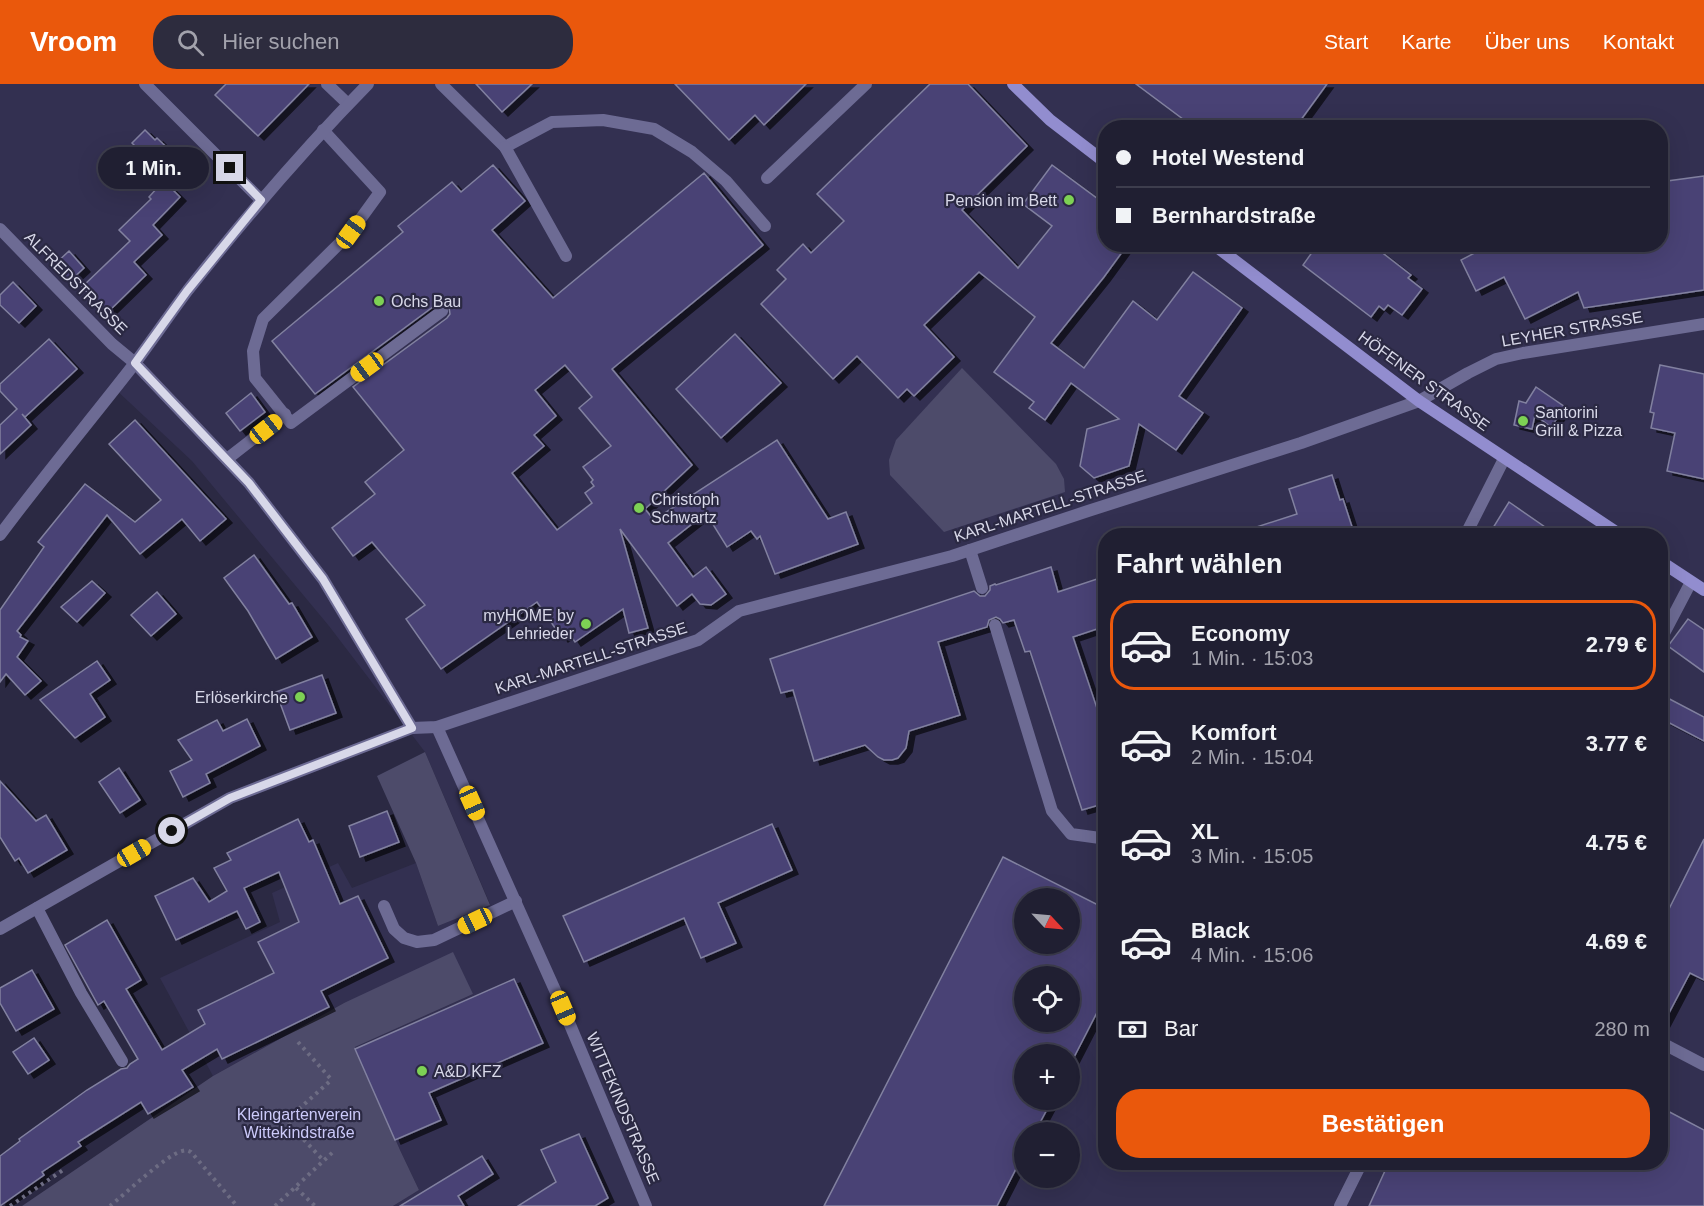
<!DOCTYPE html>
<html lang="de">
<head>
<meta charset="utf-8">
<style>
  :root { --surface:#201f32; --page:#2d2c3e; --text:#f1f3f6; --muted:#a2a2ac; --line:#3d3d4d; --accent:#ea580c }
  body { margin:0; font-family:Helvetica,sans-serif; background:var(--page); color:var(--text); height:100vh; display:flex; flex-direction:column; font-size:22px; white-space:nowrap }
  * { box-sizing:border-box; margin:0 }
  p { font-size:20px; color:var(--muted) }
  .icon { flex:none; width:33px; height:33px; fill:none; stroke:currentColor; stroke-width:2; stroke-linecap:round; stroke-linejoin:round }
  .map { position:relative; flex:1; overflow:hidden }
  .drawer { position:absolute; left:1098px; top:444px; width:570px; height:642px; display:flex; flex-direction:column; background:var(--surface); border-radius:24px; box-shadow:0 6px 24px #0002,0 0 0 2px var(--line) }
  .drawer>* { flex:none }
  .banner { position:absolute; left:1098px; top:36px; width:570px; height:132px; border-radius:24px; box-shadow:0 6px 24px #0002,0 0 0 2px var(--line); display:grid; align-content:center; height:132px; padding:0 18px; background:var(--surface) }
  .needle { width:39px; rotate:116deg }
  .buttons { position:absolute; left:1014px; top:804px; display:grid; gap:12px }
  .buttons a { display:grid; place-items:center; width:66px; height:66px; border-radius:50%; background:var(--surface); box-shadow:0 6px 24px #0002,0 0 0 2px var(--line); font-size:30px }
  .end { position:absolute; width:27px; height:27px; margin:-14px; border:8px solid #d8d8e9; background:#111; box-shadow:0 0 0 3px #111 }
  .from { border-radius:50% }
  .bubble { position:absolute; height:42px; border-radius:21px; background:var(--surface); box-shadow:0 6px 24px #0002,0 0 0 2px var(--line); font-size:20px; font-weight:700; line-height:42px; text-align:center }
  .car { position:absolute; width:18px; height:36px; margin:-18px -9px; border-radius:8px; box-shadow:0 0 4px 2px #0007; background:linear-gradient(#f5c518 24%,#345 0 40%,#f5c518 0 76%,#345 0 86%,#f5c518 0) }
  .banner b { display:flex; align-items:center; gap:21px; height:57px; font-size:22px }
  .banner b+b { border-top:2px solid var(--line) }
  .banner i { width:15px; height:15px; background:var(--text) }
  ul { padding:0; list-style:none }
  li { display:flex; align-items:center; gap:18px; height:90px; margin:0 12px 9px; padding:0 6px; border:3px solid transparent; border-radius:24px }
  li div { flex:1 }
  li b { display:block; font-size:22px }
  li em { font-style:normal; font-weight:700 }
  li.current { border-color:var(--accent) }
  li>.icon { width:54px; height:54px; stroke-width:1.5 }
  h2 { padding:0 18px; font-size:27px; line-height:72px }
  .pay { display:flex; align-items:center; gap:15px; height:66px; padding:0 18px; font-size:22px }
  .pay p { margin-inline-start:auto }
  .cta { display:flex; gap:12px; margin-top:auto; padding:12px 18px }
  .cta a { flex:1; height:69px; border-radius:24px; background:var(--accent); color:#fff; font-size:24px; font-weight:700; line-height:69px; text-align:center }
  header { display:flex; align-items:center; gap:36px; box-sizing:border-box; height:84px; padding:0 30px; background:var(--accent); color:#fff }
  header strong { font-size:28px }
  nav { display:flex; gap:33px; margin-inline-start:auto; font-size:21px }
  .search { width:420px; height:54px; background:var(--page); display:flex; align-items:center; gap:15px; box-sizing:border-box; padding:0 21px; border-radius:24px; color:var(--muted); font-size:22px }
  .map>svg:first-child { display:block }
</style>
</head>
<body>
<header>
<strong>Vroom</strong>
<div class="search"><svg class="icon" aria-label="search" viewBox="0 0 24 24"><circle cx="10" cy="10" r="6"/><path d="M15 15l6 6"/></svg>Hier suchen</div>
<nav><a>Start</a><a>Karte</a><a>Über uns</a><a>Kontakt</a></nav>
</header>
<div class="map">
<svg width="1704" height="1122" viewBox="0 0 1704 1122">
  <defs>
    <filter id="shadow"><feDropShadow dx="6" dy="4" stdDeviation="0" flood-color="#0009"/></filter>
  </defs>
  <rect width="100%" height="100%" fill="#2b2943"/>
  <path fill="#333051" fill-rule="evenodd" d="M 0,0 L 1704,0 L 1704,1122 L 393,1122 L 419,1106 L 400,1066 L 355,963 L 473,910 L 344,919 L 213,992 L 160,894 L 280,838 L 272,809 L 338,779 L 352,804 L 416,779 L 438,842 L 490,820 L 425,668 L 329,542 L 192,377 L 113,303 L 0,447 ZM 1106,44 L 1660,44 L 1660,160 L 1106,160 ZM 1106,452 L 1660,452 L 1660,1078 L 1106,1078 ZM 1024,814 L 1070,814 L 1070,860 L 1024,860 ZM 1024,892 L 1070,892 L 1070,938 L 1024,938 ZM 1024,970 L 1070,970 L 1070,1016 L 1024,1016 ZM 1024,1048 L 1070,1048 L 1070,1094 L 1024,1094 Z"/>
  <g fill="#4d4b6a">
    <polygon points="962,284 1056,380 1064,395 1065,408 944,448 890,391 889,376 896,356"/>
    <polygon points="425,668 490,821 438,842 416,779 377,692"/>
    <polygon points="453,868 473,910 355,963 400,1066 419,1106 393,1122 22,1122 213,992 344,919"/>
  </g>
  <g fill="#484375" stroke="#8281a0" stroke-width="1.5" fill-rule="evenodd" filter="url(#shadow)">
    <polygon points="226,0 309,0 258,52 215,11"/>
    <polygon points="476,0 532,0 502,28"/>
    <polygon points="675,0 806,0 764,41 755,31 729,56"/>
    <polygon points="930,0 968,0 1027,62 962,126 1018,184 1052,142 1023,120 1052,81 1106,121 1106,160 1128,160 1104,193 1051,259 1084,284 1133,217 1157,236 1193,188 1242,224 1179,312 1203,329 1176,366 1139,340 1129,382 1094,394 1080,382 1087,345 1119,335 1071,299 1045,336 1029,324 1034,318 994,288 1035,233 979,188 924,241 954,273 914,312 907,305 898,314 857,272 833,295 761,220 786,195 777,186 803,160 811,169 844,137 817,110"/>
    <polygon points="1136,0 1327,0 1295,44 1195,44"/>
    <polygon points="145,46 155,56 157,54 182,78 180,80 184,83 167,100 180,113 153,141 162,151 134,178 146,191 107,229 82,203 130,157 119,146 151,115 149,113 158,103 133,79 142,69 132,59"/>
    <path d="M 493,81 L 525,117 L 492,146 L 553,214 L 704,89 L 763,161 L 612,285 L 692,381 L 645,425 L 654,436 L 777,356 L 828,435 L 846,428 L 858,460 L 775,490 L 760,452 L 757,455 L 751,447 L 727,463 L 706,429 L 668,459 L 693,493 L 706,483 L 726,510 L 711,521 L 700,520 L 692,510 L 677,522 L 620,445 L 648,544 L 629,549 L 623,525 L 575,558 L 569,549 L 562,554 L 537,518 L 441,585 L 406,535 L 425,521 L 372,458 L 353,472 L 332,444 L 375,410 L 365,398 L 404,366 L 353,303 L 447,234 L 450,230 L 449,223 L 445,219 L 437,220 L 315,310 L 272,257 L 403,148 L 398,142 L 452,98 L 461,108 ZM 565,281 L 592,313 L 579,324 L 611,362 L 583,383 L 593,396 L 591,398 L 594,402 L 585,409 L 592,419 L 557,446 L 512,389 L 544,362 L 534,351 L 556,332 L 535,306 Z"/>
    <polygon points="1704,92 1704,206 1584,224 1578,208 1525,235 1504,193 1476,207 1461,176 1492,160 1660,160 1660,98"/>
    <polygon points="1318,160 1371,160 1411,191 1408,194 1422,205 1402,231 1388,221 1384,226 1379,222 1371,233 1303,181"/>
    <polygon points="69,167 84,184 69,198 54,181"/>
    <polygon points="13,198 36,222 19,239 0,221 0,211"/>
    <polygon points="735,250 781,299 721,354 676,305"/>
    <polygon points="49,255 77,285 25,333 22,330 31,341 0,370 0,341 17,325 0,307 0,300"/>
    <polygon points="1660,281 1704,290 1704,395 1667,387 1675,349 1651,344 1654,329 1650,328"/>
    <polygon points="1536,303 1565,323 1551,343 1535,331 1532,345 1514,341 1519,317 1526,319"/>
    <polygon points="251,309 265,328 240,347 226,329"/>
    <polygon points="135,336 226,435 200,457 182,435 140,470 107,431 17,547 21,551 20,553 28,557 17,573 41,597 25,611 6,590 0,598 0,526 44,463 38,458 85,400 135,438 161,416 109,360"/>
    <polygon points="1332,391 1340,416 1343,415 1355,452 1242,452 1241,448 1297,430 1289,405"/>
    <polygon points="1509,418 1558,452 1488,452"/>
    <polygon points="254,471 289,520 292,519 312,553 276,575 248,527 224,494"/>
    <polygon points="1051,483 1058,508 1106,492 1106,542 1073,553 1106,651 1106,719 1082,726 1030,567 1025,568 1014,536 1003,539 1000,535 996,533 989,536 987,543 938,558 960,631 909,647 906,664 898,674 892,676 884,676 878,673 865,661 814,677 793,606 781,609 770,575 974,507 980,512 985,512 990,506 990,502 995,500 996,501"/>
    <polygon points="92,497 105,509 77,538 61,523"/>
    <polygon points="157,508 176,530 151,552 131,531"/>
    <polygon points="1688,535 1704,546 1704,588 1668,562"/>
    <polygon points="97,577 110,596 90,610 105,633 75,654 40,616"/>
    <polygon points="322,591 336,629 290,646 276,608"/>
    <polygon points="1660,610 1704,633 1704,657 1660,634"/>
    <polygon points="247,635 260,662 206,690 210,699 183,713 170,687 192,676 178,656 217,636 223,647"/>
    <polygon points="119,684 140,716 120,729 99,698"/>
    <polygon points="0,697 36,737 46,731 67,766 28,789 19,774 15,777 0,753"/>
    <polygon points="387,727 399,758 360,773 349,742"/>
    <polygon points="298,735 309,758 313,756 340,820 358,812 388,874 321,907 329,923 222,975 217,965 182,986 193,1003 148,1030 141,1018 78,1058 81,1062 42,1088 44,1091 0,1122 0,1072 20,1057 19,1055 87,1006 121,985 127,984 130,980 138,975 104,917 98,921 65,861 107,836 141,896 126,905 162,966 205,940 198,926 274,889 258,858 299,838 279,788 244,804 260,838 246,845 237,827 176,856 155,812 193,794 209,818 227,807 214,784 231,776 227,769"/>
    <polygon points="772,740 792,786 718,819 736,859 701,874 684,834 584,878 563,832"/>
    <polygon points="1704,755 1704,896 1690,889 1660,946 1660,843"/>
    <path d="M 1003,773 L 1106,825 L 1106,911 L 1070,981 L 1070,970 L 1024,970 L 1024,1016 L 1052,1016 L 1035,1048 L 1024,1048 L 1024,1069 L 997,1122 L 824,1122 ZM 1024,814 L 1070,814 L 1070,860 L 1024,860 ZM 1024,892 L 1070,892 L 1070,938 L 1024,938 Z"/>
    <polygon points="32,886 54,925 16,947 0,919 0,904"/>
    <polygon points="514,895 543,959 429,1009 441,1036 395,1056 355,965"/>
    <polygon points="34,954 49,976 28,990 13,968"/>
    <polygon points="1660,1023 1704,1046 1704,1122 1369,1122 1389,1078 1660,1078"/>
    <polygon points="579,1050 608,1114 595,1122 518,1122 556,1098 541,1066"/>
    <polygon points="482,1072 493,1090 458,1112 464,1122 400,1122"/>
  </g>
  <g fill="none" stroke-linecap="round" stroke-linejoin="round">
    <g stroke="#6d6c83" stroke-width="4" stroke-dasharray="3 4.5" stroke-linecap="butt">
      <polyline points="298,958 330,994 330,997 290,1033 287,1038 324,1077"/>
      <polyline points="296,1104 315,1122"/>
      <polyline points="10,1122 63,1086"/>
      <path d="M 110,1122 C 125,1110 166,1071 182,1067 C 187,1066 187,1066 191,1068 L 237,1122"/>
      <polyline points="275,1122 333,1068"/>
    </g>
    <g stroke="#6d6b94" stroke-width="12">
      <polyline points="327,0 348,20"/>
      <polyline points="441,0 505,63 552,38 603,36 654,45 692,68 726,97 765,142"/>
      <polyline points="323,46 380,108 351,148 263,235 253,267 255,294 291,339 442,227"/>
      <polyline points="505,63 566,172"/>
      <polyline points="767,94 866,0"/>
      <polyline points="227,375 285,330"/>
      <polyline points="1465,452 1504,375"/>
      <polyline points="970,466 982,504"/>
      <polyline points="995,541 1052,727 1071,750 1100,754 1106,751"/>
      <polyline points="1660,557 1691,498"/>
      <polyline points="384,822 394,845 404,854 417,858 434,856 516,817"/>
      <polyline points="37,824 81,909 122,977"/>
      <polyline points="1660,958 1704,981"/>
      <polyline points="1340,1122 1362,1078"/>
    </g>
    <g stroke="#6d6b94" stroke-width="12">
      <polyline points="145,0 261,116"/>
      <polyline points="0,145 112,260 135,279 249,399 323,495 412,644"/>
      <path d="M 0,451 C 43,393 90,337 135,279 C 153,255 170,230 188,206 C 245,134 304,65 368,0"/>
      <polyline points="437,643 563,924 646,1122"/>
      <polyline points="0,845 230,714 412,644 437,643 698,556 739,527 952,472 1088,427 1301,359 1419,317 1468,289 1496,275 1523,269 1704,240"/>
    </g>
    <g stroke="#928dcf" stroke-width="12">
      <polyline points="1013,0 1050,36 1106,79"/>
      <polyline points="1213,160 1419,317 1622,452"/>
      <polyline points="1660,477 1704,506"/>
    </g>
  </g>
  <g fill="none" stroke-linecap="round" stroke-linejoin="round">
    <polyline stroke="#d8d8e9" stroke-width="8" points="172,747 230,714 412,644 323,495 249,399 135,279 187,207 261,116 230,84"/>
  </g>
  <g fill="#7dd154" stroke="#2b2943" stroke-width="2">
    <circle cx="1069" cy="116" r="6"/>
    <circle cx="379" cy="217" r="6"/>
    <circle cx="1523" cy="337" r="6"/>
    <circle cx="639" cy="424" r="6"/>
    <circle cx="586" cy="540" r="6"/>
    <circle cx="300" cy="613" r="6"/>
    <circle cx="422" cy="987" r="6"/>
  </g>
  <g text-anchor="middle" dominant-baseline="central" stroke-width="4.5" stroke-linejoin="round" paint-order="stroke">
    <g font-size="16" fill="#d8d8e9" stroke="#2b2943" text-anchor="start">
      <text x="1057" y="116" text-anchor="end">Pension im Bett</text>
      <text x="391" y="217">Ochs Bau</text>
      <text x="1535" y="328">Santorini<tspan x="1535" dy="18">Grill &amp; Pizza</tspan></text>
      <text x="651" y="415">Christoph<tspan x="651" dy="18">Schwartz</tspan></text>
      <text x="574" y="531" text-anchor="end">myHOME by<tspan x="574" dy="18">Lehrieder</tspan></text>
      <text x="288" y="613" text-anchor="end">Erlöserkirche</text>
      <text x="434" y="987">A&amp;D KFZ</text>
    </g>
    <g font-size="16" fill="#d8d8e9" stroke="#2b2943">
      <text transform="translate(76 199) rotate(45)">ALFREDSTRASSE</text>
      <text transform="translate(1572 245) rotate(-10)">LEYHER STRASSE</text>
      <text transform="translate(1424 297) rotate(36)">HÖFENER STRASSE</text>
      <text transform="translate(1050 422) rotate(-18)">KARL-MARTELL-STRASSE</text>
      <text transform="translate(591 574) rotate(-18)">KARL-MARTELL-STRASSE</text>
      <text transform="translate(623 1024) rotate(67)">WITTEKINDSTRASSE</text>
    </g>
    <g font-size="16" fill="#cccafa" stroke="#2b2943">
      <text x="299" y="1030">Kleingartenverein<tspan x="299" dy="18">Wittekindstraße</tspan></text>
    </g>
  </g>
</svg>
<div class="buttons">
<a><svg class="needle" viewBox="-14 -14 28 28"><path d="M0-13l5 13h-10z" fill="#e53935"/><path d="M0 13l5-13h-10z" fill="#a2a2ac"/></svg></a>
<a><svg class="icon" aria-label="locate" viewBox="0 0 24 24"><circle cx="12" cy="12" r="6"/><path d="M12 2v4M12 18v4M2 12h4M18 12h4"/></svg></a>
<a>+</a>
<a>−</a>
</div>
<i class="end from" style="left:172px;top:747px"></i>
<i class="end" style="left:230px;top:84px"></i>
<div class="bubble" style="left:98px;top:63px;width:111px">1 Min.</div>
<i class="car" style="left:351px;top:148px;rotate:36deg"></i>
<i class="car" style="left:367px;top:283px;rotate:234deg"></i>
<i class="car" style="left:266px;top:345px;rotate:52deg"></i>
<i class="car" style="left:472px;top:719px;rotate:156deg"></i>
<i class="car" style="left:134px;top:769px;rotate:60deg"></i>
<i class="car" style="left:475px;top:837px;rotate:245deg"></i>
<i class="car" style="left:563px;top:924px;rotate:157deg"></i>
<div class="banner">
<b><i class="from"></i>Hotel Westend</b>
<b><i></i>Bernhardstraße</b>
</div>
<section class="drawer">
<h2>Fahrt wählen</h2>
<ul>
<li class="current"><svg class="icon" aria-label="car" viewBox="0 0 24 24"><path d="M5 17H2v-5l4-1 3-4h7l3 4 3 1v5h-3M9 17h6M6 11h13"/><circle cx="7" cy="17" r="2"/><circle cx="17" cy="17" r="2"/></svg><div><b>Economy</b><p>1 Min. · 15:03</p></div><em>2.79 €</em></li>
<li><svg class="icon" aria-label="car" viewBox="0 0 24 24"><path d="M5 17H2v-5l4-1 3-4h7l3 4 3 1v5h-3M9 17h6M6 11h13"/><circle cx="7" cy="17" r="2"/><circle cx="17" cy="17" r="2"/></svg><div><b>Komfort</b><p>2 Min. · 15:04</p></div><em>3.77 €</em></li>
<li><svg class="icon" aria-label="car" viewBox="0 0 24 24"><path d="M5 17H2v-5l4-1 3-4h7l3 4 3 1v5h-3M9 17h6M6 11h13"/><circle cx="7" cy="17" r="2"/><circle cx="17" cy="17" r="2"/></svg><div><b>XL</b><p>3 Min. · 15:05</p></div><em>4.75 €</em></li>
<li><svg class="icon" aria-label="car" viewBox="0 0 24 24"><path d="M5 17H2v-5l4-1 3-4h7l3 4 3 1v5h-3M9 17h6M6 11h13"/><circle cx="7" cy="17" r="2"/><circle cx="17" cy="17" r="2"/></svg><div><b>Black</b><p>4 Min. · 15:06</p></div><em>4.69 €</em></li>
</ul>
<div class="pay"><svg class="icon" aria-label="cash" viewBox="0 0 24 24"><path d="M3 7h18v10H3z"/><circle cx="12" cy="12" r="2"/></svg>Bar<p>280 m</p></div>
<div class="cta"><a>Bestätigen</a></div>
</section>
</div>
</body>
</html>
